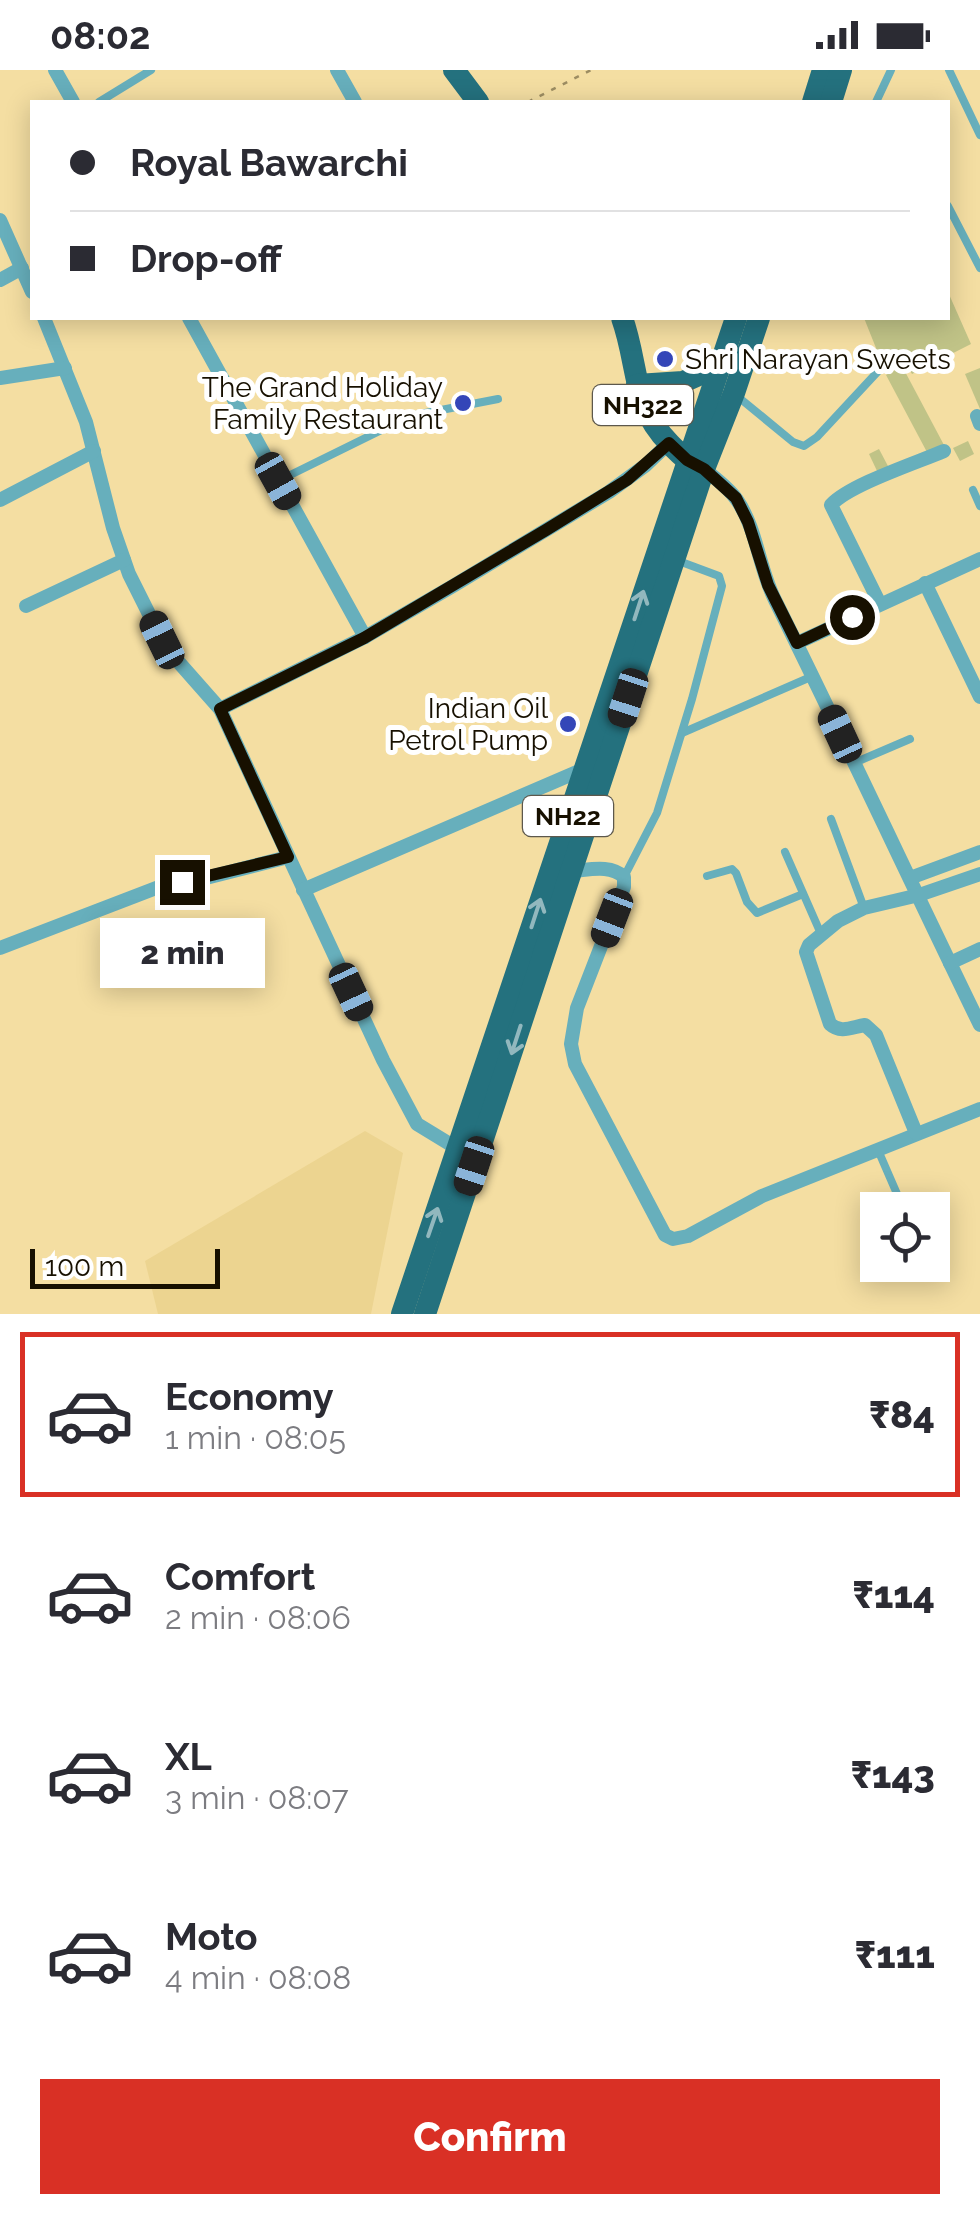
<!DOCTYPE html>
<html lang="en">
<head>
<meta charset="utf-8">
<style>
  :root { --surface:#fff; --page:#f7f7f7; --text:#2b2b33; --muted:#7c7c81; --line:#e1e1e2; --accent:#d93025 }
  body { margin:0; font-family:Raleway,sans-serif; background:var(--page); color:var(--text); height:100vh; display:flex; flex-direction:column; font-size:38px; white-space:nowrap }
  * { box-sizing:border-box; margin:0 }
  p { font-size:32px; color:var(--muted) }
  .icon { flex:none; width:55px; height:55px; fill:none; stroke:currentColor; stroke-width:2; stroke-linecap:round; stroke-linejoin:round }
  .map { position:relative; height:1244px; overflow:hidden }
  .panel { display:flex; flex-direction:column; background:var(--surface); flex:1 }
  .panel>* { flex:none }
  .top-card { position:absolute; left:30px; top:30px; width:920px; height:220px; border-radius:0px; box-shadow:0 5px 25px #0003; display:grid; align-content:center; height:220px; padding:0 40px; background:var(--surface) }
  .tools { position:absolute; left:860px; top:1122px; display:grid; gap:20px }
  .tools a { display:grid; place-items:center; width:90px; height:90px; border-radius:0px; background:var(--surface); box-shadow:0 5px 25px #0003; font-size:50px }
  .scale { position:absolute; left:30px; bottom:25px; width:190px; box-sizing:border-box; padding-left:10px; border:5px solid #171000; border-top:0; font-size:28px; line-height:35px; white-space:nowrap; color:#171000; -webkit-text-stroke:8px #fff; paint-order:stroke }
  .end { position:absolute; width:45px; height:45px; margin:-22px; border:12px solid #171000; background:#fff; box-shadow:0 0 0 5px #fff }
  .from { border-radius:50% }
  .bubble { position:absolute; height:70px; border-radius:0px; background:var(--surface); box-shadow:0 5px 25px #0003; font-size:32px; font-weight:800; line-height:70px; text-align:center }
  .car { position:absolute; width:30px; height:60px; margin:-30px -15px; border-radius:12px; box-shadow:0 0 8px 2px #0007; background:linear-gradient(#222 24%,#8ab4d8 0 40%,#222 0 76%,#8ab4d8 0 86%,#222 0) }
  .top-card b { display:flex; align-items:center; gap:35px; height:95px; font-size:38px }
  .top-card b+b { border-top:2px solid var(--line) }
  .top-card i { width:25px; height:25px; background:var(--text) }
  ul { padding:18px 0 0; list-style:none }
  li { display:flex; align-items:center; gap:30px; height:165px; margin:0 20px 15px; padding:0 20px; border:5px solid transparent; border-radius:0px }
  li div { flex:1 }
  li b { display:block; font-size:38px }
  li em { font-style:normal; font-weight:800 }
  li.selected { border-color:var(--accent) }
  li>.icon { width:90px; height:90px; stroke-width:1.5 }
  .primary-button { display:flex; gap:20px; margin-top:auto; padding:20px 40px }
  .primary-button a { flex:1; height:115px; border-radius:0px; background:var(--accent); color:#fff; font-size:40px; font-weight:800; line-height:115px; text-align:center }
  .status { display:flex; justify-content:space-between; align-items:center; height:70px; padding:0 50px; background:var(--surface); direction:ltr }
  .status svg { height:28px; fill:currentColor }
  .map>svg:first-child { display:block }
</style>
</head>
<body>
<div class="status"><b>08:02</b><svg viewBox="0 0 49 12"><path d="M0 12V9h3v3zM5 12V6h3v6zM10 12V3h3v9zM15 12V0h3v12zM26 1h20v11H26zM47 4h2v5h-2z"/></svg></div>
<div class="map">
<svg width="980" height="1244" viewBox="0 0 980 1244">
  <rect width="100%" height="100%" fill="#f4dea2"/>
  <polygon fill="#ecd490" points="365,1061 403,1083 371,1244 158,1244 145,1191"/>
  <g fill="#c0c387">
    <polygon points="948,222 971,274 912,304 904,290 886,303 864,248 948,248"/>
    <polygon points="902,296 944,375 928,384 886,305"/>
    <polygon points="980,298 980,339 965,304"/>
    <polygon points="968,371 974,384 960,391 953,378"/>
    <polygon points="879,379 889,398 878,403 869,384"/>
  </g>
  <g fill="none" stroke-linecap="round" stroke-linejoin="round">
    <polyline stroke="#9d8d62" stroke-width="2.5" stroke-dasharray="5 8" stroke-linecap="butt" points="528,32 591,0"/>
    <g stroke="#67afbc" stroke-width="8">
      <polyline points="949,0 980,65"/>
      <polyline points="99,32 151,0"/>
      <polyline points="876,32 891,0"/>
      <polyline points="948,136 980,198"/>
      <polyline points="737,326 793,372 804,376 817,367 882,297"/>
      <polyline points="278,411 410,346 498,329"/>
      <polyline points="973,420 980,436"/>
      <polyline points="682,663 813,606"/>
      <polyline points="854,693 910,669"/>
      <polyline points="831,749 864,838"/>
      <polyline points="785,782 821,864"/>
      <polyline points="707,806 732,799 736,803 747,832 757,843 803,824"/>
      <polyline points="624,807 657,743 692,629 722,516 719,506 676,490"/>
      <polyline points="878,1080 904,1140"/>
    </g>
    <g stroke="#67afbc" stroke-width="14">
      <polyline points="55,0 73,32"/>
      <polyline points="337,0 355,32"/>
      <polyline points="0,150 32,222"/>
      <polyline points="0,210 22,198"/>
      <polyline points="44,248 86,352 113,458 129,504 162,570 175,588 220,639 383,990 417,1054 458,1079"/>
      <polyline points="189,248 365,567"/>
      <polyline points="0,308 65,298"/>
      <polyline points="977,346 980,354"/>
      <path d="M 704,399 C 716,409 729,418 737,430 C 757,459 759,499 775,530 C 845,671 911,813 980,955"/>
      <polyline points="0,430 94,381"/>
      <polyline points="925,513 980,627"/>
      <path d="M 880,534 L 831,435 C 849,415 916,393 944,381"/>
      <polyline points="26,536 124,490"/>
      <polyline points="797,573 980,489"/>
      <polyline points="220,639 365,567 453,516 609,422 646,395 669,373"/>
      <path d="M 571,801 C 589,800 610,794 624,807 L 624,817 L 577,938 L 571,974 L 575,994 L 665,1165 L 673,1169 L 688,1166 L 762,1126 L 980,1039"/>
      <polyline points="910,808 980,782"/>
      <polyline points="303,820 584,699"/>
      <polyline points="0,878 164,815 202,809 288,787"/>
      <polyline points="950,893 980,879"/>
      <path d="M 916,1063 L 876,965 L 865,955 C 852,957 841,964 830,954 L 806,882 L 809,875 L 838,851 L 864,838 L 919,825 L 980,804"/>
    </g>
    <g stroke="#24717e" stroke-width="22">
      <polyline points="454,0 478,32"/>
      <polyline points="813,32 823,0"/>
      <polyline points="831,32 841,0"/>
      <path d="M 622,248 C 639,295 631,335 670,374 C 678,382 685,390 695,395"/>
      <polyline points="637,315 683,312 719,296"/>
      <polyline points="402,1244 736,248"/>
      <polyline points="425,1244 704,399 734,323 759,248"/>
    </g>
  </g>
  <defs><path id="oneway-shaft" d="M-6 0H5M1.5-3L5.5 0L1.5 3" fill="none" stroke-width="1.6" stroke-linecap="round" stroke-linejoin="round" transform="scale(2.5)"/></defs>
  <g stroke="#92b8be">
    <use href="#oneway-shaft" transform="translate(639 535) rotate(-72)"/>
    <use href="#oneway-shaft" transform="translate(536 843) rotate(-72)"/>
    <use href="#oneway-shaft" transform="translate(516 970) rotate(108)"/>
    <use href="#oneway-shaft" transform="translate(433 1152) rotate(-71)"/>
  </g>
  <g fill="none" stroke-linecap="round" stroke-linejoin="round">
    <polyline stroke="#171000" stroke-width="12" points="182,812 288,787 220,639 364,568 546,460 627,410 669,373 687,390 704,399 736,428 748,452 768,515 797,573 852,547"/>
  </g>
  <g fill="#3446b8" stroke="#fff" stroke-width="4">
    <circle cx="665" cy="289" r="10"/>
    <circle cx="463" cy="333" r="10"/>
    <circle cx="568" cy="654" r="10"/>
  </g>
  <g text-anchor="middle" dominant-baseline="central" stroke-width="10" stroke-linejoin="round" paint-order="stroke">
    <g fill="#fff" stroke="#5d584c" stroke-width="2.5">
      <rect x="593" y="315" width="100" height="40" rx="8"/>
      <rect x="523" y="726" width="90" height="40" rx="8"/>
    </g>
    <g font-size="25" font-weight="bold" fill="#171000">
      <text x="643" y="335">NH322</text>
      <text x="568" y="746">NH22</text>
    </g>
    <g font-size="28" fill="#171000" stroke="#fff" text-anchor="end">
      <text x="685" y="289" text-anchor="start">Shri Narayan Sweets</text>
      <text x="443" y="317">The Grand Holiday<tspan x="443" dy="32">Family Restaurant</tspan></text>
      <text x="548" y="638">Indian Oil<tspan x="548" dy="32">Petrol Pump</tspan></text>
    </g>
  </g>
</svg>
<div class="tools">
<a><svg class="icon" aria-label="locate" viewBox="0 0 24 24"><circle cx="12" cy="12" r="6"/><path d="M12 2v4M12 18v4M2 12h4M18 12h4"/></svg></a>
</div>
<div class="scale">100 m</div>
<i class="end from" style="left:852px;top:547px"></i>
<i class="end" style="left:182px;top:812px"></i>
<div class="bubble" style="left:100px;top:848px;width:165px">2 min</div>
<i class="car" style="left:278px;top:411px;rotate:151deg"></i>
<i class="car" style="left:162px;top:570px;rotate:334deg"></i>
<i class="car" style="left:628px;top:628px;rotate:198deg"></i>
<i class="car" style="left:840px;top:664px;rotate:335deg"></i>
<i class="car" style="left:612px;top:848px;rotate:201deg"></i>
<i class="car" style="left:351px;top:922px;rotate:155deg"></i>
<i class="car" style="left:474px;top:1096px;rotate:198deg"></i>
<div class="top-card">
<b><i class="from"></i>Royal Bawarchi</b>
<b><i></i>Drop-off</b>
</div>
</div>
<section class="panel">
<ul>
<li class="selected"><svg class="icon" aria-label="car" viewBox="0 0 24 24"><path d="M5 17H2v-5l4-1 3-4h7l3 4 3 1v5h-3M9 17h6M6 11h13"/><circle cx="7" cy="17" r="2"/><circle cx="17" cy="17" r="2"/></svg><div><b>Economy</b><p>1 min · 08:05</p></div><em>₹84</em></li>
<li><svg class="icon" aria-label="car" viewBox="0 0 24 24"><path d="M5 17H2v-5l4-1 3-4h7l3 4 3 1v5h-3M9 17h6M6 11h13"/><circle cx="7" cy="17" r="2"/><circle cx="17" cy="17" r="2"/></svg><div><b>Comfort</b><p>2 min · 08:06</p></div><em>₹114</em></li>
<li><svg class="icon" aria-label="car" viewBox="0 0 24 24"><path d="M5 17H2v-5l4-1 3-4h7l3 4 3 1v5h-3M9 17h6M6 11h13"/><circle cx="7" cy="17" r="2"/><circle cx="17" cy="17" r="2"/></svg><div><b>XL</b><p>3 min · 08:07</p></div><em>₹143</em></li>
<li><svg class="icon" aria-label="car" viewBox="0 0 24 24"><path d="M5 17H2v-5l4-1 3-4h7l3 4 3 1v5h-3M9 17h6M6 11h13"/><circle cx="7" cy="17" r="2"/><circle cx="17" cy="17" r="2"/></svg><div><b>Moto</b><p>4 min · 08:08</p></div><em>₹111</em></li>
</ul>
<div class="primary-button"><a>Confirm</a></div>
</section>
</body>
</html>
